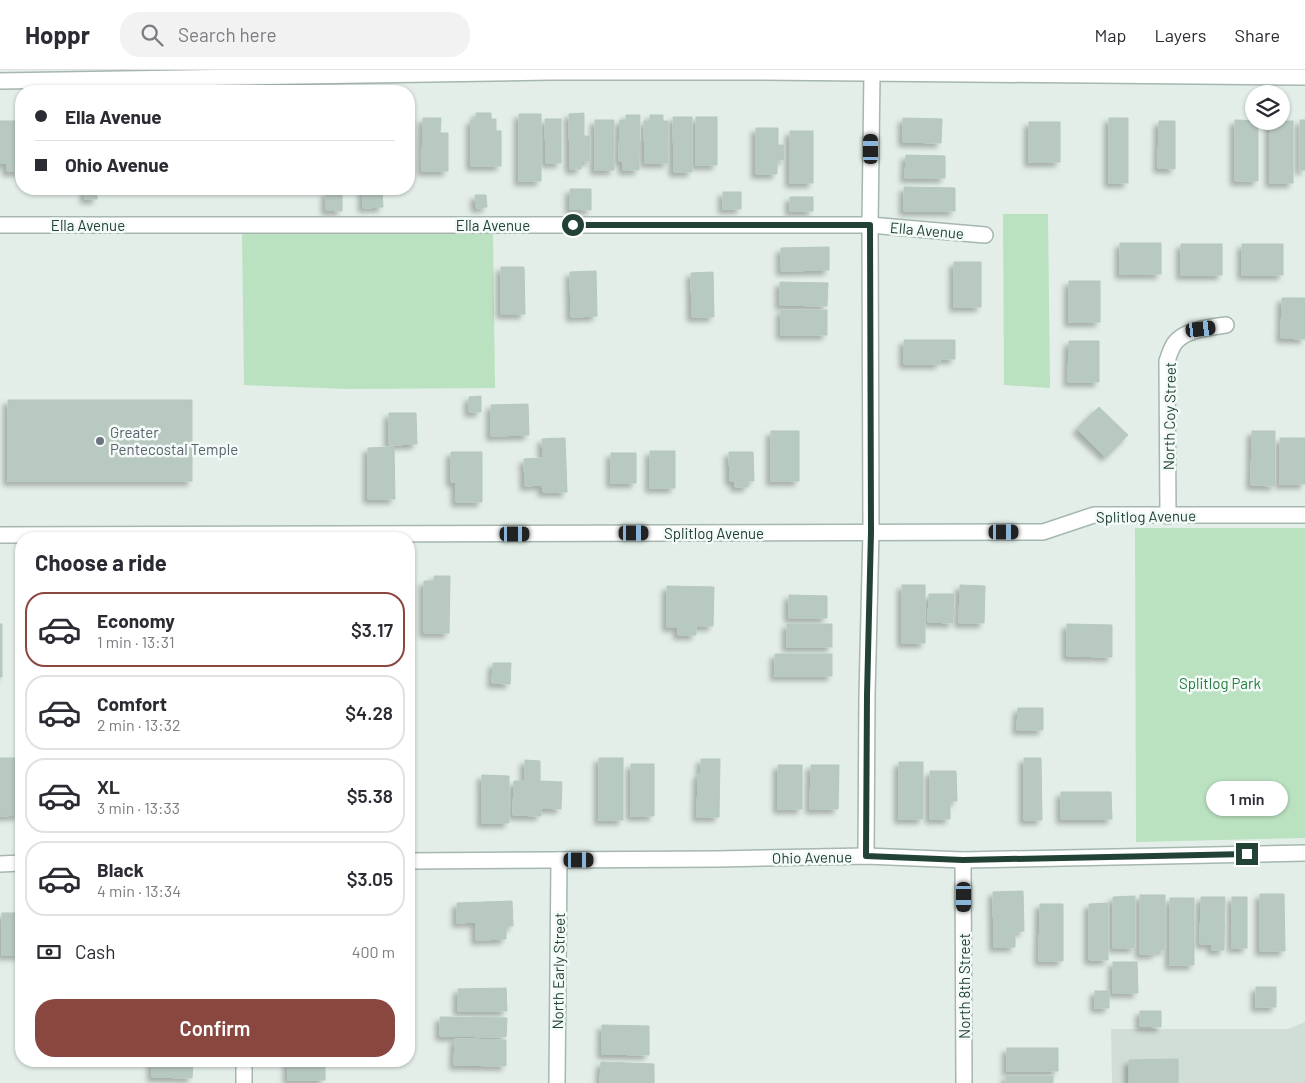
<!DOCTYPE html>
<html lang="en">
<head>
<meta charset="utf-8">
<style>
  :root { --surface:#fff; --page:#f2f2f3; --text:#2b2b33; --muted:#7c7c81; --line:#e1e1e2; --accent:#8a4740 }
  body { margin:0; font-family:Barlow,sans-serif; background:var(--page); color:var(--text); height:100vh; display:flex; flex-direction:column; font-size:19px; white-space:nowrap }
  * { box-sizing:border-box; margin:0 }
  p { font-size:16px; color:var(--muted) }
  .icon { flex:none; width:28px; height:28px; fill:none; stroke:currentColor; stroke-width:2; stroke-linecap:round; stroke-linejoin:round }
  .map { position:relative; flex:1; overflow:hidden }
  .panel { position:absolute; left:15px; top:462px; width:400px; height:535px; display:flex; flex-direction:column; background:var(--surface); border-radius:20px; box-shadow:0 1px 4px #0004 }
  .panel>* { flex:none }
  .top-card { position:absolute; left:15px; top:15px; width:400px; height:110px; border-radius:20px; box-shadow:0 1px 4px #0004; display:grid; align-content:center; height:110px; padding:0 20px; background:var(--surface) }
  .tools { position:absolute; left:1245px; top:15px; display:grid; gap:10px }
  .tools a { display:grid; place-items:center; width:45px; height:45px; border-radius:50%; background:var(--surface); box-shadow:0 1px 4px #0004; font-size:25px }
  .end { position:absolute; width:22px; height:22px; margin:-11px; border:6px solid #214235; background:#fff; box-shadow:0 0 0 2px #fff }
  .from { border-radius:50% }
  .bubble { position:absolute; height:35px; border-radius:18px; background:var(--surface); box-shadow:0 1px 4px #0004; font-size:16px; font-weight:600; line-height:35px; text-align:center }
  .car { position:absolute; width:15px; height:30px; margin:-15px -8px; border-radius:6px; box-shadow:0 0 4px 1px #0007; background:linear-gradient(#222 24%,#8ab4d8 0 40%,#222 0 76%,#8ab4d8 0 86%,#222 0) }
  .top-card b { display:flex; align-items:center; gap:18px; height:48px; font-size:19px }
  .top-card b+b { border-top:1px solid var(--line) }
  .top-card i { width:12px; height:12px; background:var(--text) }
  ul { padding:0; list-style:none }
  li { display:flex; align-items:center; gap:15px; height:75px; margin:0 10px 8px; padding:0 10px; border:2px solid var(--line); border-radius:20px }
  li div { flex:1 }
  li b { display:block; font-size:19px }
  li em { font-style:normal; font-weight:600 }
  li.on { border-color:var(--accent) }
  li>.icon { width:45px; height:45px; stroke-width:1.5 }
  h2 { padding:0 20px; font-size:22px; line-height:60px }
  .pay { display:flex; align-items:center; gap:12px; height:55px; padding:0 20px; font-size:19px }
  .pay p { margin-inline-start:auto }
  .primary-button { display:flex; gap:10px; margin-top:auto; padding:10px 20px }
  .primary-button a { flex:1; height:58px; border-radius:20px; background:var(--accent); color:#fff; font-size:20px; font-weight:600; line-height:58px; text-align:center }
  header { display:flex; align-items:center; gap:30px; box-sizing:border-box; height:70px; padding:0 25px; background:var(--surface); border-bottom:1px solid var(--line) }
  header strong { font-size:24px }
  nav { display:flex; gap:28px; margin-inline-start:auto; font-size:18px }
  .search { width:350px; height:45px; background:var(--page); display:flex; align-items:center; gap:12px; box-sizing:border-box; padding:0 18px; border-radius:20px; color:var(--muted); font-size:19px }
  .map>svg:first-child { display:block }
</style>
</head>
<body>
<header>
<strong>Hoppr</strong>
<div class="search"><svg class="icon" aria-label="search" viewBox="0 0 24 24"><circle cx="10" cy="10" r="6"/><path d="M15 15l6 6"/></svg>Search here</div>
<nav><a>Map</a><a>Layers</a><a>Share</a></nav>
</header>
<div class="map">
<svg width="1305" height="1013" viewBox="0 0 1305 1013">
  <defs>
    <filter id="shadow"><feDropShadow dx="-4.5" dy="4.5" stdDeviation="2.5" flood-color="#0004"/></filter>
  </defs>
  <rect width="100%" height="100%" fill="#e3eee8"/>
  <polygon fill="#d1ded7" points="1305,952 1305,1013 1112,1013 1111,959 1288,959"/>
  <g fill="#bae1c0">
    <polygon points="1003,144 1048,144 1050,318 1004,315"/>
    <polygon points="242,162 493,164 495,318 348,319 244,315"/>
    <polygon points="1135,458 1305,458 1305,768 1136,772"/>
  </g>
  <g fill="#b8c9c1" stroke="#b5c9be" filter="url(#shadow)">
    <polygon points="476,43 491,43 491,49 496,49 496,61 501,61 501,96 471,96 471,50 476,50"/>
    <polygon points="584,43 584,66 590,66 590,91 581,91 581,99 570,99 569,44"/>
    <rect x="519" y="44" width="22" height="67"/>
    <polygon points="626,45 640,45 639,100 623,100 623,91 619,91 620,50 626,50"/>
    <polygon points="650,45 663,45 663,51 668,51 668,93 645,93 644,51 650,51"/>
    <polygon points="673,47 692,47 692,102 674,102"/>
    <rect x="696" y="47" width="21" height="48"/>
    <polygon points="423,48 441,48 440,63 448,63 448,101 422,101"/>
    <polygon points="903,48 942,49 941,73 903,72"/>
    <rect x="1109" y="48" width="19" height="65"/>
    <polygon points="545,49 561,49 561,93 546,93"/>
    <rect x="595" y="50" width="19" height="50"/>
    <polygon points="1235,50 1258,51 1258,111 1235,111"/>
    <rect x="1300" y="50" width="5" height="50"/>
    <polygon points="0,51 21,51 21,102 7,101 7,93 0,93"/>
    <polygon points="1159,51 1175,51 1175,99 1158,98"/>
    <rect x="1270" y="51" width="23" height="62"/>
    <rect x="1029" y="52" width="31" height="40"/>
    <polygon points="756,58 778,58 778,75 784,75 784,90 777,90 777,104 756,104"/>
    <rect x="790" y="61" width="23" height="52"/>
    <polygon points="906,85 945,86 945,108 905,108"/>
    <polygon points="904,117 955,118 955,141 904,141"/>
    <rect x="85" y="119" width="12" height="10"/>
    <polygon points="363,119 382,119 383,137 363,138"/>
    <polygon points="570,119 591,119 591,140 570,139"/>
    <polygon points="326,122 342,122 342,141 326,140"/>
    <rect x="723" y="122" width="18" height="17"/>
    <polygon points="475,125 486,125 487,137 476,138"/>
    <rect x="790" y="127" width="23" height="14"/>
    <rect x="1120" y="173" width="41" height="31"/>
    <rect x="1181" y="174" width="41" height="31"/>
    <rect x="1242" y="174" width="41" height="31"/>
    <polygon points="829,177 829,200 781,201 781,178"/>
    <rect x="954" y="192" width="27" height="45"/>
    <polygon points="501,197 524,197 525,244 501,244"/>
    <polygon points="596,201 597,246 571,247 570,202"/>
    <polygon points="713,202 714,247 692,247 691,203"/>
    <rect x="1069" y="211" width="31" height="41"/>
    <polygon points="780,212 828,213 827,236 780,235"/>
    <polygon points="1282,228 1305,228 1305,269 1281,268"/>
    <rect x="781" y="240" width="46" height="25"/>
    <polygon points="904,270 955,270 955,289 940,289 940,294 904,294"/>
    <polygon points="1069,271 1099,271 1099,312 1068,312"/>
    <polygon points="481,326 481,342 469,342 469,327"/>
    <rect x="8" y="330" width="184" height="81"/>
    <polygon points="528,334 529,365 491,366 491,335"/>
    <polygon points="1099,337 1128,365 1106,387 1077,359"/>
    <polygon points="389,343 416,343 417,374 389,375"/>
    <rect x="771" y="361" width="28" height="50"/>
    <polygon points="1252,361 1275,361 1275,416 1251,415"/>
    <polygon points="565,368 567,422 543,422 542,415 525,416 524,389 543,388 542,369"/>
    <rect x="1280" y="368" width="25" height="46"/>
    <polygon points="394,377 395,429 368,429 368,378"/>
    <rect x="650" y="381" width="25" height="37"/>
    <polygon points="451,382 482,382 482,432 456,432 456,412 451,412"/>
    <polygon points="729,382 753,382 754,411 748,411 748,417 735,417 735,411 730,411"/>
    <rect x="611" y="383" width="25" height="30"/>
    <polygon points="434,506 450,506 449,563 424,563 424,511 434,511"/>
    <rect x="902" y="515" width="23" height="58"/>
    <polygon points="960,515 985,516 984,553 959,553"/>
    <polygon points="667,516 714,517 713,556 696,556 696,565 678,565 678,557 667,557"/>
    <polygon points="929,524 954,524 953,553 928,552"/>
    <polygon points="789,525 827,526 827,548 789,548"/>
    <rect x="0" y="554" width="2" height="53"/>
    <rect x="787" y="554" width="45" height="23"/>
    <polygon points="1067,554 1112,555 1112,587 1067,586"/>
    <rect x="775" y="584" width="57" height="22"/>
    <polygon points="493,593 511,593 510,614 492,613"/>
    <polygon points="1018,638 1043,638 1043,660 1017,660"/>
    <polygon points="0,688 19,688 20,745 0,746"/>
    <rect x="599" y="688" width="24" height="62"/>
    <polygon points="1024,688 1041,688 1042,750 1024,750"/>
    <polygon points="701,689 720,689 719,747 697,747 698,704 701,704"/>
    <polygon points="525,690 540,691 540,711 562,712 561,739 541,738 541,746 513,745 514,711 525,711"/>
    <rect x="899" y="692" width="24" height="57"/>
    <rect x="631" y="694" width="23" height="52"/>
    <rect x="778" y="695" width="24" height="44"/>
    <polygon points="811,695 839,695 838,739 810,739"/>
    <polygon points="930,701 956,701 957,731 950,731 950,749 930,749"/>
    <polygon points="482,705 509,706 509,753 482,753"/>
    <polygon points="1061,722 1111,722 1112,749 1061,749"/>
    <polygon points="1023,821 1024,861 1015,862 1015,877 994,877 993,822"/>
    <polygon points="1260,824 1284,824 1285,881 1260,881"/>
    <polygon points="1140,825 1165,825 1165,880 1156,880 1156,884 1140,884"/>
    <polygon points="1135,826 1135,878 1113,878 1113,827"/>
    <polygon points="1201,827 1225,827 1224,880 1212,880 1212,874 1200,874"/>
    <rect x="1232" y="827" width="15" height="51"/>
    <rect x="1170" y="828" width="24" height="67"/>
    <polygon points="512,831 513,856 506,856 506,869 476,870 476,852 457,853 457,833"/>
    <polygon points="1108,833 1108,890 1089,890 1089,834"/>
    <polygon points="1040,834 1063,834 1063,891 1039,891"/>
    <rect x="2" y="843" width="19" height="42"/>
    <polygon points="1113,892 1137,892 1138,923 1113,923"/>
    <rect x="1256" y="917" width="20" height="20"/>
    <polygon points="506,918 507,941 458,941 458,919"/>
    <rect x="1095" y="921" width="14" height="17"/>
    <polygon points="1140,941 1161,941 1161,957 1140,956"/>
    <polygon points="440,947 507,948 506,967 440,966"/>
    <polygon points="602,955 649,956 649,985 602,984"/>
    <polygon points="455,969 506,970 506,996 454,995"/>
    <rect x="1007" y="978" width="51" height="23"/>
    <polygon points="1178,989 1178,1013 1129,1013 1129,990"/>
    <polygon points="152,991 193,991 192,1008 152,1007"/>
    <rect x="288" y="991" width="37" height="19"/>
    <polygon points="601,992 654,994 654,1013 600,1013"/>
    <rect x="1006" y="1006" width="47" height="7"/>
  </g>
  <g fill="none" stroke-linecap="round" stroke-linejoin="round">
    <defs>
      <g id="minor">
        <polyline points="0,11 549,2 758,2 1305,7"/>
        <polyline points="0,155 870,155 985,165"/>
        <path d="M 1168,446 L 1167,291 C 1169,286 1170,281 1173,276 C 1181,260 1210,257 1226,255"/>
        <polyline points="0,465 1043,462 1094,445 1305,445"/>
        <polyline points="866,786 867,625 871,462 870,155 872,4"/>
        <polyline points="963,790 964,1013"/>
        <polyline points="409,791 717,789 866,786 963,790 1305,783"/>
        <polyline points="0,794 21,793"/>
        <polyline points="244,1013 244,991"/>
        <polyline points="557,1013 559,790"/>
      </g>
    </defs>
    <use href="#minor" stroke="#a5b7af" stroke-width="18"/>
    <use href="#minor" stroke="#fff" stroke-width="15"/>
  </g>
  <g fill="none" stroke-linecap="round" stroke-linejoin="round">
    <polyline stroke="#214235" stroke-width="6" points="573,155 870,155 871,462 867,625 866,786 963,790 1247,784"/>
  </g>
  <circle fill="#6b7280" stroke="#f4faf7" stroke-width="2" cx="100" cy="371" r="5"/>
  <g text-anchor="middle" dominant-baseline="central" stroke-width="5" stroke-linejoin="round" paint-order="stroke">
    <g font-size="15" fill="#214235" stroke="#f4faf7">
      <text x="88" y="155">Ella Avenue</text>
      <text x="493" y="155">Ella Avenue</text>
      <text transform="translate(927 160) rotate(5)">Ella Avenue</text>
      <text transform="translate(1169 346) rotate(-89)">North Coy Street</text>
      <text transform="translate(1146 446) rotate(-1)">Splitlog Avenue</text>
      <text x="714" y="463">Splitlog Avenue</text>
      <text transform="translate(812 787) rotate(-1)">Ohio Avenue</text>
      <text transform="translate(558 901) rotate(-89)">North Early Street</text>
      <text transform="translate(964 916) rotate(-90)">North 8th Street</text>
    </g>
    <g font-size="15" fill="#5b616d" stroke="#f4faf7" text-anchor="start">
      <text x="110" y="362">Greater<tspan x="110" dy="17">Pentecostal Temple</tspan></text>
    </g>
    <g font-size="15" fill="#267d3f" stroke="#f4faf7">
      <text x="1220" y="613">Splitlog Park</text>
    </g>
  </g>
</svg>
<div class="tools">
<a><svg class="icon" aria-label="layers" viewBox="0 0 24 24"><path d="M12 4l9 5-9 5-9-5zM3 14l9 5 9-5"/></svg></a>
</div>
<i class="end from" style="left:573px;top:155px"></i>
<i class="end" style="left:1247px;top:784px"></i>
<div class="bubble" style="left:1206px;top:711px;width:82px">1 min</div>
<i class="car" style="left:871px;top:79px;rotate:0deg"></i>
<i class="car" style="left:1201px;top:259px;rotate:83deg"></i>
<i class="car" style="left:1004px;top:462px;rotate:90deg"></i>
<i class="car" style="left:634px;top:463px;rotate:90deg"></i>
<i class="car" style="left:515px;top:464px;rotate:90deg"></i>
<i class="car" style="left:579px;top:790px;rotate:90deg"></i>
<i class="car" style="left:964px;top:827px;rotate:180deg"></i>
<div class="top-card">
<b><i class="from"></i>Ella Avenue</b>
<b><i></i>Ohio Avenue</b>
</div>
<section class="panel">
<h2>Choose a ride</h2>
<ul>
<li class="on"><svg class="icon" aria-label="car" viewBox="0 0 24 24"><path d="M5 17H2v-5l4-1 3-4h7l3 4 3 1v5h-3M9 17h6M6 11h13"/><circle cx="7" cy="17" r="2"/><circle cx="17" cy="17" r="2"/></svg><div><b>Economy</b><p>1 min · 13:31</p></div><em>$3.17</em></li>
<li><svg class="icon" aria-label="car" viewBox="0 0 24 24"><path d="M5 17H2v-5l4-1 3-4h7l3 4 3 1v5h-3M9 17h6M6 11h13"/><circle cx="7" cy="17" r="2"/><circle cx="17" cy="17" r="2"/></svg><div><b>Comfort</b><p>2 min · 13:32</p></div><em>$4.28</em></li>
<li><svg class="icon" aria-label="car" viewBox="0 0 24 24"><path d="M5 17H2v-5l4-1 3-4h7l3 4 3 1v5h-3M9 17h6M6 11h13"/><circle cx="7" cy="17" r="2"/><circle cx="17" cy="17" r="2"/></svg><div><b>XL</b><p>3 min · 13:33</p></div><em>$5.38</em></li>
<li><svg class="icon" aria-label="car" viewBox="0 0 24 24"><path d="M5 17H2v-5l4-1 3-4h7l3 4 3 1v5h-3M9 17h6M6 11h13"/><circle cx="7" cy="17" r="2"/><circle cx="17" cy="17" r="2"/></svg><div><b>Black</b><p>4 min · 13:34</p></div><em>$3.05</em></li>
</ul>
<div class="pay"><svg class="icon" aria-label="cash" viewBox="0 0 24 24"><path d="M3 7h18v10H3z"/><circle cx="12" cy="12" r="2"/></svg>Cash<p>400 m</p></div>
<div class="primary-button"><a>Confirm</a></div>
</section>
</div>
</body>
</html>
